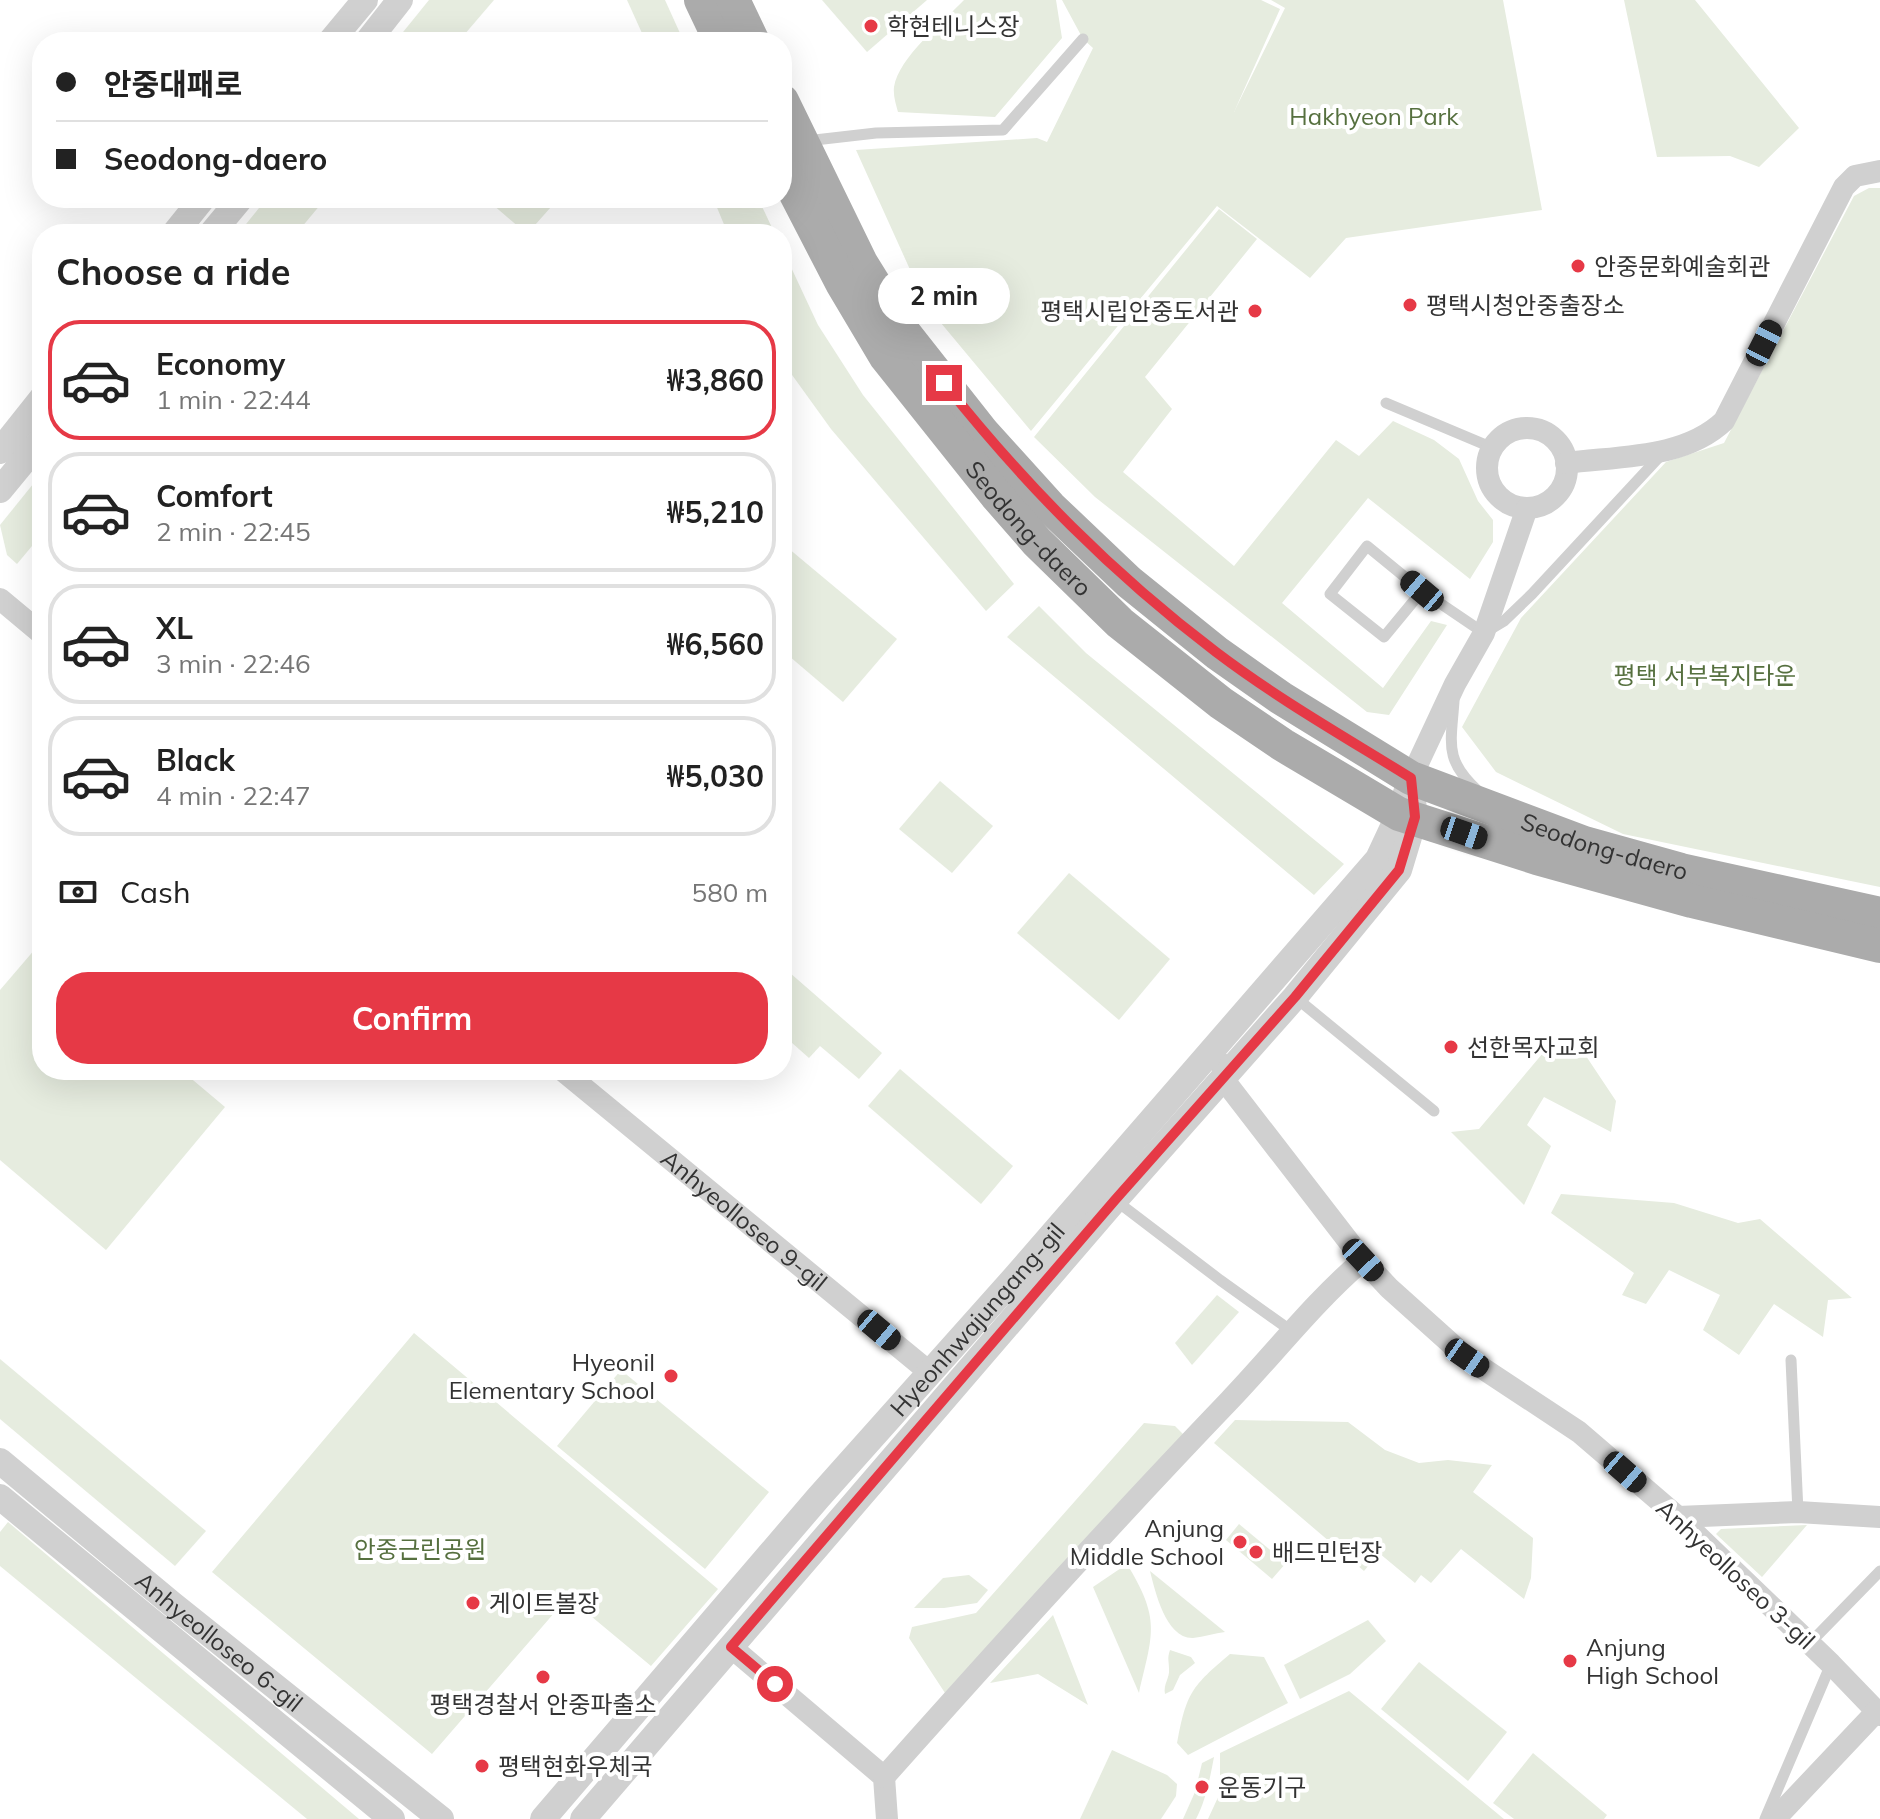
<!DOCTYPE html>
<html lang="en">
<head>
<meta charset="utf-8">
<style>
  :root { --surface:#fff; --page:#f2f2f2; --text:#222; --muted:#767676; --line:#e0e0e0; --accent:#e63946 }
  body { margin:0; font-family:Mulish,"Noto Sans KR",sans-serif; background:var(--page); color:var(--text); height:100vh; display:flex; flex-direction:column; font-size:30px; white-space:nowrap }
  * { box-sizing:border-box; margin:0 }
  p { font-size:26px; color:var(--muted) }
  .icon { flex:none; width:44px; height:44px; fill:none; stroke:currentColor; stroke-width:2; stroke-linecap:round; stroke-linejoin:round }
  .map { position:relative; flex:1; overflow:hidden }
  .side { position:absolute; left:32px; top:224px; width:760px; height:856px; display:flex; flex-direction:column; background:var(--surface); border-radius:32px; box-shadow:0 8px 32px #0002 }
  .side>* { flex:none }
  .guide { position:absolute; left:32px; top:32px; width:760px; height:176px; border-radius:32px; box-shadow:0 8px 32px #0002; display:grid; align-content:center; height:176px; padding:0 24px; background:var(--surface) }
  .end { position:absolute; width:36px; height:36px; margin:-18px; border:10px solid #e63946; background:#fff; box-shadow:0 0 0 4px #fff }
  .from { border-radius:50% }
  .bubble { position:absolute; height:56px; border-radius:28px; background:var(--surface); box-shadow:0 8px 32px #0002; font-size:26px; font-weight:700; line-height:56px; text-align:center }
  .car { position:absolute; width:24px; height:48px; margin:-24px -12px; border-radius:10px; box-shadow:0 0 6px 2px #0007; background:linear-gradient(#222 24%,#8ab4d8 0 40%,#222 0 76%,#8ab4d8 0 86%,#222 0) }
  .guide b { display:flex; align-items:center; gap:28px; height:76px; font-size:30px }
  .guide b+b { border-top:2px solid var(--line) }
  .guide i { width:20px; height:20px; background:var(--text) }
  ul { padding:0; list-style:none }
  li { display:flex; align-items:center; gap:24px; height:120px; margin:0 16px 12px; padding:0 8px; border:4px solid var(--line); border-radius:32px }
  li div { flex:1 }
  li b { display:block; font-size:30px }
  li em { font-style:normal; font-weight:700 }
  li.active { border-color:var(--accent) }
  li>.icon { width:72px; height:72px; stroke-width:1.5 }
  h2 { padding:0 24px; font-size:36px; line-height:96px }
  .pay { display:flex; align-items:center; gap:20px; height:88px; padding:0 24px; font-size:30px }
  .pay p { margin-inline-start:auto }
  .primary-button { display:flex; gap:16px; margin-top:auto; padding:16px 24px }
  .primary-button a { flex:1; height:92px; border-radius:32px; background:var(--accent); color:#fff; font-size:32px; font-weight:700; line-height:92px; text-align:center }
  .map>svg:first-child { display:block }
</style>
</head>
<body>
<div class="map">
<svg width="1880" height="1819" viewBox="0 0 1880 1819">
  <rect width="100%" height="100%" fill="#fff"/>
  <g fill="#e6ecdf">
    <polygon points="429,0 494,0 458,42 395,42"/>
    <polygon points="627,0 665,0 684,42 646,42"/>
    <polygon points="822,0 927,0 867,52"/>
    <path d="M 964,0 L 1056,0 L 1062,38 L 995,117 L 898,112 C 896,104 893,96 894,87 C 899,57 943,22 964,0 Z"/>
    <polygon points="1062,0 1261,0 1280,9 1234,112 1285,8 1271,0 1503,0 1542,210 1346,238 1310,278 1217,206 1031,431 926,305 856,150 1037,138 1047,142 1093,48 1083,39"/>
    <polygon points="1624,0 1695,0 1799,128 1759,167 1730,156 1657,157"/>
    <polygon points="1869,188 1880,188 1880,887 1623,834 1496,772 1462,727 1521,618 1666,462 1724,443 1854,196"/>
    <polygon points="267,198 326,198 296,234 238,234"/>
    <polygon points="485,198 559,198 527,234"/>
    <polygon points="713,198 758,198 775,234 728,234"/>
    <polygon points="1219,209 1257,239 1145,377 1172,409 1123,472 1234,566 1336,440 1359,456 1393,421 1434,440 1459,459 1478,501 1493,520 1493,542 1470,579 1368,498 1282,603 1383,688 1431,621 1447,625 1389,715 1367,712 1095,497 1034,437"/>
    <polygon points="782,248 818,325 863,395 1014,584 986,611 831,429 782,361"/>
    <polygon points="42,473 42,534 17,564 7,555 0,525"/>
    <polygon points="782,543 897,639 843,702 782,650"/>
    <polygon points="1039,606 1086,653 1344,864 1314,895 1007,637"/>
    <polygon points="940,781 993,826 952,873 899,829"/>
    <polygon points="1069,873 1170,959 1119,1020 1017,933"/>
    <polygon points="36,948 42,953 42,1070 181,1070 225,1107 106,1250 0,1160 0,990"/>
    <polygon points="782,966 882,1053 859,1079 820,1046 809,1058 782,1034"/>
    <polygon points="1559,1034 1578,1044 1616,1101 1611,1132 1544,1097 1527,1125 1551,1146 1524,1205 1451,1132 1479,1129"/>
    <polygon points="900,1069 1013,1166 981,1204 868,1106"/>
    <polygon points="1561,1194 1674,1203 1738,1223 1760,1219 1852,1298 1828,1300 1823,1337 1774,1304 1739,1355 1703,1330 1720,1295 1669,1270 1646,1304 1622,1295 1634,1273 1551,1213"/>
    <polygon points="1217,1295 1239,1312 1192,1365 1175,1343"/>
    <polygon points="414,1333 718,1589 651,1666 568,1597 432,1754 212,1572"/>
    <polygon points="0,1359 206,1531 175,1566 0,1419"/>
    <polygon points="621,1370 769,1492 705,1569 557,1446"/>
    <polygon points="1235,1420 1348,1422 1385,1450 1419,1463 1448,1460 1492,1465 1473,1492 1533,1538 1531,1578 1524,1599 1461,1549 1431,1583 1421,1575 1415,1583 1379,1553 1364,1571 1214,1443"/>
    <polygon points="1144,1423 1175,1426 1184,1435 945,1693 909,1638 912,1627 976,1613"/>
    <polygon points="8,1522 359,1819 307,1819 0,1566 0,1532"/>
    <polygon points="1239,1524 1286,1563 1272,1579 1226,1540"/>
    <polygon points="1807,1525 1762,1577 1716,1534 1721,1529"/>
    <path d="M 1127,1564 C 1161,1620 1153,1633 1139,1693 L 1093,1587 Z"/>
    <path d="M 1150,1571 L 1225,1632 C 1215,1633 1204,1637 1193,1638 C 1166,1639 1155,1591 1150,1571 Z"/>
    <polygon points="969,1575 988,1590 977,1603 944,1608 914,1608 943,1578"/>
    <polygon points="1053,1615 1088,1705 1038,1674 990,1683"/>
    <polygon points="1368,1620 1386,1641 1350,1674 1300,1699 1284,1665"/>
    <path d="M 1170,1650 L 1191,1657 L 1195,1663 L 1180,1675 L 1173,1690 L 1165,1694 C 1163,1684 1170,1678 1169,1669 C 1169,1660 1167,1659 1170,1650 Z"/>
    <path d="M 1230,1654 L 1264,1657 L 1288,1703 L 1188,1755 L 1177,1743 C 1186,1693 1192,1686 1230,1654 Z"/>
    <polygon points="1419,1662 1507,1732 1468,1781 1381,1709"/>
    <polygon points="1349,1691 1504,1819 1208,1819 1220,1793 1220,1753"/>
    <polygon points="1112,1750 1167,1775 1177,1784 1176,1796 1161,1819 1080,1819"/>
    <polygon points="1533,1753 1607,1815 1604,1819 1514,1819 1493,1803"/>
    <path d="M 1214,1757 C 1210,1778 1206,1800 1196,1819 L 1183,1819 L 1195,1792 L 1202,1763 Z"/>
  </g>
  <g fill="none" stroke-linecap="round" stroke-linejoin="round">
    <g stroke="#d0d0d0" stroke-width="11">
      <polyline points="806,141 876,133 1003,130 1083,39"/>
      <polyline points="1386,403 1493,448"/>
      <polyline points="1422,591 1384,637 1330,594 1367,546 1422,591 1484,633 1504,621 1532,594 1661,455"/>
      <path d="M 1454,701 C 1451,744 1444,760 1478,791"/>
      <polyline points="1295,997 1434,1111"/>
      <polyline points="1115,1200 1220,1280 1290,1330"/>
      <polyline points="1791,1360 1798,1512"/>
      <polyline points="1809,1644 1880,1571"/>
      <polyline points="1765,1819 1831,1664"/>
    </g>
    <g stroke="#d0d0d0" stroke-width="22">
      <circle cx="1527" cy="468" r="40"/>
      <path d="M 1566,463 C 1619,456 1684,459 1724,421 L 1844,187 L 1855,176 L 1880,171"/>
      <polyline points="0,599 42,634"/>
      <polyline points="1411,778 1455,684 1484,633 1527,508"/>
      <polyline points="1222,1064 1224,1080 1363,1260 1389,1288 1467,1358 1579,1432 1678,1517 1831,1664 1880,1715"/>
      <path id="s1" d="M 562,1070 L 928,1371"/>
      <polyline points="1678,1517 1798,1512 1880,1517"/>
      <polyline points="731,1647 884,1777 887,1819"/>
      <path d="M 884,1777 C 997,1650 1111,1524 1229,1401 C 1274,1354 1313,1303 1363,1260"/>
      <polyline points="1775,1819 1877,1711"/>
    </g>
    <g stroke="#d0d0d0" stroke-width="26">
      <polyline points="330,42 365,0"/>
      <polyline points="367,42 400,0"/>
      <polyline points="174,234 203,198"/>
      <polyline points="211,234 241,198"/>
      <polyline points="0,451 42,398"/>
      <polyline points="0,490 42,439"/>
      <path id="s2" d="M 0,1461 L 172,1604 L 441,1819"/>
      <polyline points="0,1497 392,1819"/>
      <path id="s3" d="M 543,1819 L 818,1498 L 1017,1275 L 1378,859 L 1399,814 L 1411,778"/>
      <polyline points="583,1819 1115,1200 1295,997 1399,870 1415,817 1413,801"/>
    </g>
    <g stroke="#ababab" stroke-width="34">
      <polyline points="701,0 721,42"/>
      <polyline points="733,0 753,42"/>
      <path id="s4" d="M 782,101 L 861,263 L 905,334 L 983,433 L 1050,507 L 1129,582 L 1217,653 L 1281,698 L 1411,778 L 1584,843 L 1681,870 L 1880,914"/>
      <path id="s5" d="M 782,167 L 842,283 L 886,357 L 996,495 L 1037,542 L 1120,623 L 1221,703 L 1283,745 L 1399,814 L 1537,858 L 1692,901 L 1880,946"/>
    </g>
  </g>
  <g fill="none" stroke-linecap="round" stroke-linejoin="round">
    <path stroke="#e63946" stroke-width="10" d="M 775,1684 L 731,1647 L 1115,1200 L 1295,997 L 1399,870 L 1415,817 L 1411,778 C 1345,737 1278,699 1216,652 C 1112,573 1026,486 944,383"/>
  </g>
  <g fill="#e63946" stroke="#fff" stroke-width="3">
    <circle cx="871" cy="26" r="8"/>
    <circle cx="1578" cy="266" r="8"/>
    <circle cx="1410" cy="305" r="8"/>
    <circle cx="1255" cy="311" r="8"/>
    <circle cx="1451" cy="1047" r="8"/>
    <circle cx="671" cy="1376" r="8"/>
    <circle cx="1240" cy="1542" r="8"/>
    <circle cx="1256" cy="1552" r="8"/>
    <circle cx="473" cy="1603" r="8"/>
    <circle cx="1570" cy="1661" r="8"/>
    <circle cx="543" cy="1677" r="8"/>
    <circle cx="482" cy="1766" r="8"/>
    <circle cx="1202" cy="1787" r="8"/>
  </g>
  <g text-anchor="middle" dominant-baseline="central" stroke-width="8" stroke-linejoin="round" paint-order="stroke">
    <g font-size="24" fill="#333" stroke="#fff" text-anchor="start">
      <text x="887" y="26">학현테니스장</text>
      <text x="1594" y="266">안중문화예술회관</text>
      <text x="1426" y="305">평택시청안중출장소</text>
      <text x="1239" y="311" text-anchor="end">평택시립안중도서관</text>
      <text x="1467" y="1047">선한목자교회</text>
      <text x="655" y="1362" text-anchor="end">Hyeonil<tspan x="655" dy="28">Elementary School</tspan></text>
      <text x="1224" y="1528" text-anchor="end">Anjung<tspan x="1224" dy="28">Middle School</tspan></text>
      <text x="1272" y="1552">배드민턴장</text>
      <text x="489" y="1603">게이트볼장</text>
      <text x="1586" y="1647">Anjung<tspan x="1586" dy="28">High School</tspan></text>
      <text x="543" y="1704" text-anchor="middle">평택경찰서 안중파출소</text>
      <text x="498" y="1766">평택현화우체국</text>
      <text x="1218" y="1787">운동기구</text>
    </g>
    <g font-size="24" fill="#56703f" stroke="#fff">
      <text x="1374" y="116">Hakhyeon Park</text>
      <text x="1705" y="675">평택 서부복지타운</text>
      <text x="420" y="1549">안중근린공원</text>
    </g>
    <g font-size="24" fill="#333" stroke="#fff">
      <text stroke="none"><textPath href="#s5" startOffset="440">Seodong-daero</textPath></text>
      <text stroke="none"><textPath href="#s4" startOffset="1148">Seodong-daero</textPath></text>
      <text stroke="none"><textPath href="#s1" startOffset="236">Anhyeolloseo 9-gil</textPath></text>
      <text stroke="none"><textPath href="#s3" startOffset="662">Hyeonhwajungang-gil</textPath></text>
      <text transform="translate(1736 1574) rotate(43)">Anhyeolloseo 3-gil</text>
      <text stroke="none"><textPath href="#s2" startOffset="284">Anhyeolloseo 6-gil</textPath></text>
    </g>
  </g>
</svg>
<i class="end from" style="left:775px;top:1684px"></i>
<i class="end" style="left:944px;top:383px"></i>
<div class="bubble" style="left:878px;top:268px;width:132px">2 min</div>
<i class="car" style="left:1764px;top:343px;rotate:27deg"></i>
<i class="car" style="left:1422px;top:591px;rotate:310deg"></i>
<i class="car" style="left:1464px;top:833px;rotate:109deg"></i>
<i class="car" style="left:1363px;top:1260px;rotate:137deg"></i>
<i class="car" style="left:879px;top:1330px;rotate:130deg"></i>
<i class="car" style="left:1467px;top:1358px;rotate:125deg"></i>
<i class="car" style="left:1625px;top:1472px;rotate:131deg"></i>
<div class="guide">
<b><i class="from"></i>안중대패로</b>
<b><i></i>Seodong-daero</b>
</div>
<section class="side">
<h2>Choose a ride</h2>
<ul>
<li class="active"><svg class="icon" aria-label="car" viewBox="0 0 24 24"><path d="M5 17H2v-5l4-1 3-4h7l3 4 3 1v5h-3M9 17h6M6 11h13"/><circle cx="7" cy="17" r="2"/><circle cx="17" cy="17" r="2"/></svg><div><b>Economy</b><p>1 min · 22:44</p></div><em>₩3,860</em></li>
<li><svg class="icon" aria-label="car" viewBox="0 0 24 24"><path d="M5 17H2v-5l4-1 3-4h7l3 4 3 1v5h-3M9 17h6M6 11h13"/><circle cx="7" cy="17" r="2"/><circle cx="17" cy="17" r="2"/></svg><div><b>Comfort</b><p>2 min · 22:45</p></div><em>₩5,210</em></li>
<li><svg class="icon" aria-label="car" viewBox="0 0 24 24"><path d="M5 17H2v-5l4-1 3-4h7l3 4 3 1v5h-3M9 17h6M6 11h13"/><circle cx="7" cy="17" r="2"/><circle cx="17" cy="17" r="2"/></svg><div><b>XL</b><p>3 min · 22:46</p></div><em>₩6,560</em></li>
<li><svg class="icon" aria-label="car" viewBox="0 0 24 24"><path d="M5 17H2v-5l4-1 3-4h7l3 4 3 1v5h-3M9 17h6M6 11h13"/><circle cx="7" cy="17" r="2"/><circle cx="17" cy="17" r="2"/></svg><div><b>Black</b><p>4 min · 22:47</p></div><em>₩5,030</em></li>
</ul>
<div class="pay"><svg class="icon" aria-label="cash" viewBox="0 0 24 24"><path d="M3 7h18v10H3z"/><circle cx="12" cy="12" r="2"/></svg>Cash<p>580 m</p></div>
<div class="primary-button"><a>Confirm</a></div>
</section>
</div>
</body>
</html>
